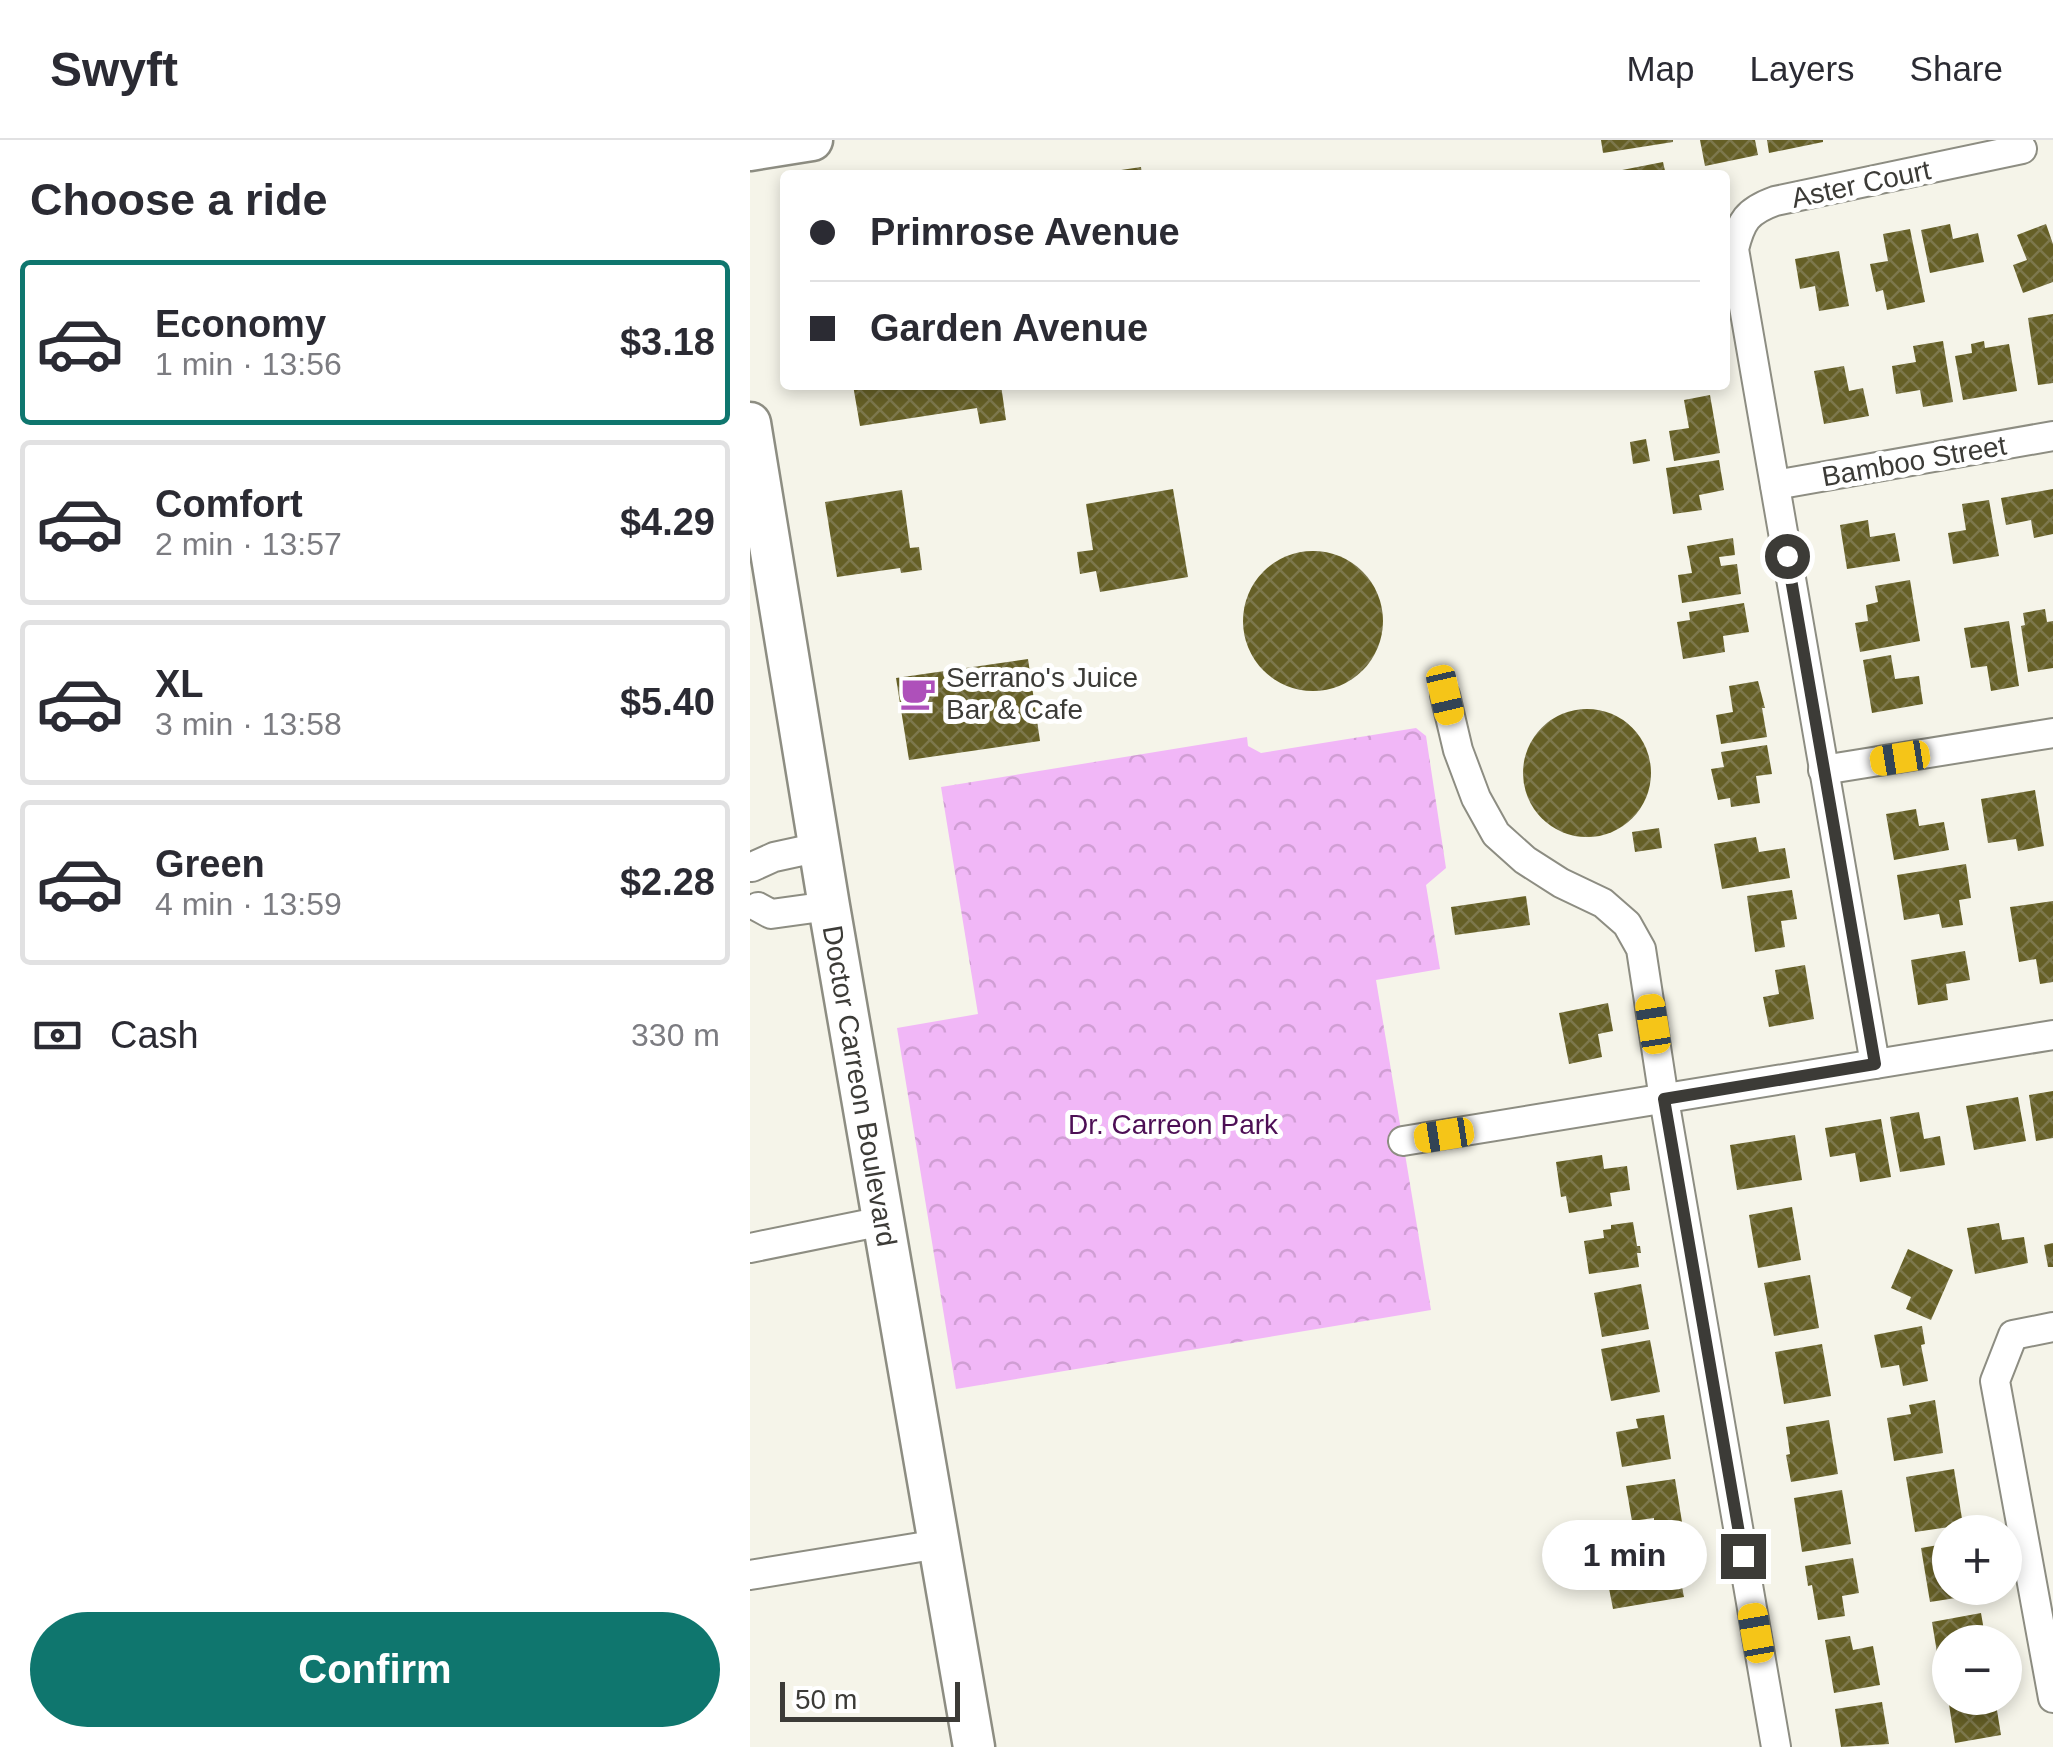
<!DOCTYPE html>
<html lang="en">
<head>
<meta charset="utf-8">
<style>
  :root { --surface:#fff; --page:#f2f2f3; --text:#2b2b33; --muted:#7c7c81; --line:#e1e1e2; --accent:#0f766e }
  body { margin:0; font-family:Helvetica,sans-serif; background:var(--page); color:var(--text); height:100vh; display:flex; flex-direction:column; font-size:38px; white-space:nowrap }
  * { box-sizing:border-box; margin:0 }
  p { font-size:32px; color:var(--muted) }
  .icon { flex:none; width:55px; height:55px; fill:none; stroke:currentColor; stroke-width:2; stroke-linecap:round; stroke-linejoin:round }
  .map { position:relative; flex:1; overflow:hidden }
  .details { display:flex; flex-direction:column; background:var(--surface); width:750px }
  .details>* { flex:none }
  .top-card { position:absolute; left:30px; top:30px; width:950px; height:220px; border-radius:10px; box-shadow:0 5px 15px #0003; display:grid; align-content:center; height:220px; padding:0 30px; background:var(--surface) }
  .controls { position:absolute; left:1182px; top:1375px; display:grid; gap:20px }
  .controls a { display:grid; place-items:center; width:90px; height:90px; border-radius:50%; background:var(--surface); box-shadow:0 5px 15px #0003; font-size:50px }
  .scale { position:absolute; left:30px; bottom:25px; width:180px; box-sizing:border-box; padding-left:10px; border:5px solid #3c3b37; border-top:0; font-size:28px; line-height:35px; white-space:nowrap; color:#3c3b37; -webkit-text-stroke:8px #fff; paint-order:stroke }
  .end { position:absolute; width:45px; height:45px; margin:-22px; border:12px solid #3c3b37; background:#fff; box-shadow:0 0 0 5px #fff }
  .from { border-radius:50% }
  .bubble { position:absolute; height:70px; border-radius:35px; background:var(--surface); box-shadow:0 5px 15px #0003; font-size:32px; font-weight:800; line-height:70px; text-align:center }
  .car { position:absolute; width:30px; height:60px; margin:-30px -15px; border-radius:12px; box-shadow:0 0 8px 2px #0007; background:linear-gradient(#f5c518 24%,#345 0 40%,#f5c518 0 76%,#345 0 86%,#f5c518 0) }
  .top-card b { display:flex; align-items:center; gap:35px; height:95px; font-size:38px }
  .top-card b+b { border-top:2px solid var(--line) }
  .top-card i { width:25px; height:25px; background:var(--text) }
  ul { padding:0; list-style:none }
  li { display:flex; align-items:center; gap:30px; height:165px; margin:0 20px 15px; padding:0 10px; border:5px solid var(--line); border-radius:10px }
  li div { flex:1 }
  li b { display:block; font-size:38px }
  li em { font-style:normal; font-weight:800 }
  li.active { border-color:var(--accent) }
  li>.icon { width:90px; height:90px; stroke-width:1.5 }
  h2 { padding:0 30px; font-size:45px; line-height:120px }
  .pay { display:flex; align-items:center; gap:25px; height:110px; padding:0 30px; font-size:38px }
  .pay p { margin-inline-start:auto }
  .cta { display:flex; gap:20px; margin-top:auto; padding:20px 30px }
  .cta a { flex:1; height:115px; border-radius:60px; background:var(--accent); color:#fff; font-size:40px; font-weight:800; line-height:115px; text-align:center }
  header { display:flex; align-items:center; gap:60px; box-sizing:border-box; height:140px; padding:0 50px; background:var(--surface); border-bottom:2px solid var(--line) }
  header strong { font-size:48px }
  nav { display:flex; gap:55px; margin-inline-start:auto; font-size:35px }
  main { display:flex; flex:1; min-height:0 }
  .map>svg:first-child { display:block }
</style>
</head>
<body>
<header>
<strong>Swyft</strong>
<nav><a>Map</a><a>Layers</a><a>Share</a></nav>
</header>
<main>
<section class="details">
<h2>Choose a ride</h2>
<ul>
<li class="active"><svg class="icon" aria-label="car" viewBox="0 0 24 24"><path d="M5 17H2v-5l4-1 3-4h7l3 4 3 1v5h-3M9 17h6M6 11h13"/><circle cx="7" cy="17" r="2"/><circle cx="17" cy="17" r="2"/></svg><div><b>Economy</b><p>1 min · 13:56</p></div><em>$3.18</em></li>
<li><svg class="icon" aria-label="car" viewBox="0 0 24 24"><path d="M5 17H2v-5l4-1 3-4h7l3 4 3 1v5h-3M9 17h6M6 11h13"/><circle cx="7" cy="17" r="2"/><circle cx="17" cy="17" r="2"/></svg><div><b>Comfort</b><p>2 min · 13:57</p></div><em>$4.29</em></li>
<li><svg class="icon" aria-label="car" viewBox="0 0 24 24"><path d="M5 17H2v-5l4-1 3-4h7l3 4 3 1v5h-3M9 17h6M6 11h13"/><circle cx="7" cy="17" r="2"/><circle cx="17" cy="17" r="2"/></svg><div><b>XL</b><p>3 min · 13:58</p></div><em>$5.40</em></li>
<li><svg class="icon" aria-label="car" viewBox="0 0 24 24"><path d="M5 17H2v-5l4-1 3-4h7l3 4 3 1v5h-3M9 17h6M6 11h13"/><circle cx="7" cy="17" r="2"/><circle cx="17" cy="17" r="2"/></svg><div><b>Green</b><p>4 min · 13:59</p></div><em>$2.28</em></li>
</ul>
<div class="pay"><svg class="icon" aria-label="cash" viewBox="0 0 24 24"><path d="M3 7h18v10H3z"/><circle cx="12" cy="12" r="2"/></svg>Cash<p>330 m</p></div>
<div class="cta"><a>Confirm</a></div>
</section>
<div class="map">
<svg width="1303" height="1607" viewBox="0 0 1303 1607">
  <defs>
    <pattern id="park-crowns" width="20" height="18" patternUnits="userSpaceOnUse" patternTransform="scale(2.5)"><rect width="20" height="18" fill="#f1b7f7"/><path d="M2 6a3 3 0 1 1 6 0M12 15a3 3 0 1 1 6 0" fill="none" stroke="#d09ed4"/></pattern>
    <pattern id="building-cross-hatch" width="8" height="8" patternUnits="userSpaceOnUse" patternTransform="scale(2.5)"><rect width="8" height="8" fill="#655f26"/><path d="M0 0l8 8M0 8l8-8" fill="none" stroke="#7d784d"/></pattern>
  </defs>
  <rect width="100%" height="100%" fill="#f5f4e9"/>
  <polygon fill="url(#park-crowns)" points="666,588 676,596 696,728 676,745 690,829 626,840 681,1170 206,1249 147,888 228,874 191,647 497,597 498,606 511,613"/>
  <g fill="url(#building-cross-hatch)">
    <polygon points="851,0 923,0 923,2 853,13"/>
    <polygon points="950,0 1005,0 1008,15 955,26"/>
    <polygon points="1017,0 1073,0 1073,2 1019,13"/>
    <polygon points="913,22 916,35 868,35 867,31"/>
    <polygon points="391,27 392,35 352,35 351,33"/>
    <polygon points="1200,84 1203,99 1228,93 1234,122 1180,133 1171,90"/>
    <polygon points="1296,84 1303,104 1303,142 1273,153 1263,125 1277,120 1267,95"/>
    <polygon points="1160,89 1175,162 1137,170 1133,150 1126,152 1120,124 1138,121 1133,94"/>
    <polygon points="1089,111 1099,166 1069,171 1065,146 1050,149 1045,119"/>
    <polygon points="1303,174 1303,243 1288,245 1278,178"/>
    <polygon points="1193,201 1203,262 1173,267 1170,250 1146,254 1142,226 1166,222 1163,206"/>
    <polygon points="1234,201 1235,208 1259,204 1267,251 1213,260 1205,216 1222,213 1221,204"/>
    <polygon points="1094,226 1099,251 1113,248 1119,276 1074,284 1064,231"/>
    <polygon points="103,245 251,245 256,280 230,284 227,268 110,286"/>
    <polygon points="960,255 970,313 924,321 919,291 939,288 934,260"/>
    <polygon points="896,299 900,321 883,324 880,302"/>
    <polygon points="969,320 974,350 949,355 952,370 923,374 916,328"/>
    <polygon points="423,349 438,437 350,452 346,431 330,434 327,412 343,410 336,364"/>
    <polygon points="1303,349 1303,394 1284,398 1281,380 1256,385 1251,358"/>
    <polygon points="152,350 160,408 169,407 172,430 151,433 150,428 87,437 75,362"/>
    <polygon points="1239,360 1249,416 1203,424 1198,393 1216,390 1212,364"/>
    <polygon points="1118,380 1120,397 1145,393 1150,421 1097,429 1090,385"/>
    <polygon points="983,398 985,415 969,417 971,426 987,424 991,454 932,463 928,435 942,433 937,406"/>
    <circle cx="563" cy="481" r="70"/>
    <polygon points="1160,440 1170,501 1110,512 1105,483 1118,481 1116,465 1128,462 1125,446"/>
    <polygon points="994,463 999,492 973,496 975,512 933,519 927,482 940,480 939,472"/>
    <polygon points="1295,469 1297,482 1303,481 1303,528 1278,532 1271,486 1275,485 1273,473"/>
    <polygon points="1259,481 1269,546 1241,551 1237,526 1221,528 1214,488"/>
    <polygon points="1141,515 1145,539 1169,536 1173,564 1122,573 1113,520"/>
    <polygon points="278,519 290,601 159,620 146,538"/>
    <polygon points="1008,541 1015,568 1012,568 1017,597 971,604 966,575 983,572 979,546"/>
    <circle cx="837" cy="633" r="64"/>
    <polygon points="1017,605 1022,634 1006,636 1010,663 981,667 980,658 968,660 961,629 974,627 971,612"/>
    <polygon points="1285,650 1294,706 1268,711 1266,699 1238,703 1231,659"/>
    <polygon points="1166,669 1169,686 1194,682 1199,710 1144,720 1136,674"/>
    <polygon points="909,688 912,708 885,712 882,692"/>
    <polygon points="1006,697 1009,712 1035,708 1040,738 972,749 964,704"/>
    <polygon points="1216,724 1221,758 1209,760 1213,785 1192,788 1189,774 1154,780 1147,735"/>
    <polygon points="1042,750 1047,779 1031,781 1035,807 1005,812 997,756"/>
    <polygon points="776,756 780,785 705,795 701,767"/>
    <polygon points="1303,761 1303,842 1290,844 1286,819 1269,822 1260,767"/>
    <polygon points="1215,811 1220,840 1196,844 1198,860 1168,865 1161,820"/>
    <polygon points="1055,825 1064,879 1019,887 1013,857 1029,854 1025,830"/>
    <polygon points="858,863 863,891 848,894 852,917 819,924 809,873"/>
    <polygon points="1303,951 1303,998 1286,1001 1279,955"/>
    <polygon points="1268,957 1276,1001 1224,1010 1216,966"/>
    <polygon points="1169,972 1174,999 1190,996 1195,1025 1150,1032 1140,977"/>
    <polygon points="1131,979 1141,1037 1110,1042 1105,1013 1080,1017 1075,988"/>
    <polygon points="1045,995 1052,1040 987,1050 980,1005"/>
    <polygon points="852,1015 854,1029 877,1026 880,1050 860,1053 862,1066 819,1073 816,1056 811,1057 806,1022"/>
    <polygon points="1042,1067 1051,1120 1008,1128 999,1075"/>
    <polygon points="883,1082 887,1106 890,1106 891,1113 887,1113 889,1127 839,1134 834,1101 854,1098 853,1090 861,1089 861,1085"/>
    <polygon points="1249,1083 1252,1100 1274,1097 1278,1123 1225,1134 1217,1088"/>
    <polygon points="1303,1103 1303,1127 1298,1127 1294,1105"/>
    <polygon points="1158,1109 1203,1130 1181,1180 1156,1169 1161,1157 1141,1148"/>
    <polygon points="1060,1135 1069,1188 1024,1196 1014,1143"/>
    <polygon points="891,1144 899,1189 852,1197 844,1153"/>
    <polygon points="1172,1186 1175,1204 1171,1205 1178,1241 1153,1246 1149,1225 1131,1228 1124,1195"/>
    <polygon points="900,1200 910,1252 861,1261 851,1209"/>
    <polygon points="1072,1204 1081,1256 1034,1264 1025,1212"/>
    <polygon points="1185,1260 1193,1313 1144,1321 1137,1278 1161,1274 1159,1265"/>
    <polygon points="914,1275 921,1319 872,1327 866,1292 888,1288 886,1279"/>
    <polygon points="1079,1280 1088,1334 1041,1342 1036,1315 1040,1314 1036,1287"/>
    <polygon points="1204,1329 1213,1385 1165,1392 1156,1337"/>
    <polygon points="925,1339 932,1382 904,1386 904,1378 882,1381 876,1346"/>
    <polygon points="1092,1350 1101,1404 1052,1412 1044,1358"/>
    <polygon points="1200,1403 1200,1448 1224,1448 1225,1455 1180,1462 1171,1408"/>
    <polygon points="937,1408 942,1435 930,1437 934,1457 863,1469 857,1438 915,1428 912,1412"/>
    <polygon points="1103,1418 1109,1453 1092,1456 1095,1476 1068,1480 1062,1445 1058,1446 1055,1426"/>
    <polygon points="1231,1473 1236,1502 1200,1502 1200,1536 1191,1537 1182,1482"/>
    <polygon points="1100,1496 1103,1510 1123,1506 1130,1545 1084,1553 1075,1500"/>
    <polygon points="1198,1558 1245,1558 1251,1595 1205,1603"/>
    <polygon points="1132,1562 1139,1604 1091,1607 1085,1569"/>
  </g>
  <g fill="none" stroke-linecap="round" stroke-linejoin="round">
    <defs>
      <g id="street">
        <polyline points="1025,345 1303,296"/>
        <polyline points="695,555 708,610 726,658 746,694 775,720 811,743 853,763 877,784 891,809 914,959 1026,1607"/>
        <polyline points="1073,630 1303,593"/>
        <polyline points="2,727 24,717 70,707"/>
        <polyline points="8,767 21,774 79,766"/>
        <path d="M 1125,924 L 984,109 C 991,81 997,71 1025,61 L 1272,9"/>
        <polyline points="653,1001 1303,895"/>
        <polyline points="0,1108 133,1081"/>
        <polyline points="1303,1187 1263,1195 1245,1241 1303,1558"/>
        <polyline points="0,1435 189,1404"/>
      </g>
      <g id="secondary">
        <polyline points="0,10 62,0"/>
        <path id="s1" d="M 0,283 L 79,766 L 224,1607"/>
      </g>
    </defs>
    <use href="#street" stroke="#8d8d82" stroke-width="32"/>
    <use href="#secondary" stroke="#8d8d82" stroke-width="45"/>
    <use href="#street" stroke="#fff" stroke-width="28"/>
    <use href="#secondary" stroke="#fff" stroke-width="40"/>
  </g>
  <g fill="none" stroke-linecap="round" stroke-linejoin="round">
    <polyline stroke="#3c3b37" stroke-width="12" points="993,1416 914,959 1125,924 1037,416"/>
  </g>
  <defs>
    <symbol id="cafe-bare" viewBox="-9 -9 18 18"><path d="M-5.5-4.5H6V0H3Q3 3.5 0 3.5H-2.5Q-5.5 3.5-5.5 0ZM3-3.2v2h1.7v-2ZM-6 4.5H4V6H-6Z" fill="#ae50ba" stroke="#fff" stroke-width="2.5" paint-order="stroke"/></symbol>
  </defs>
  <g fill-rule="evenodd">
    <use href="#cafe-bare" x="143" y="528" width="50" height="50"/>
  </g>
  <g text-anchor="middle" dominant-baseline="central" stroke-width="10" stroke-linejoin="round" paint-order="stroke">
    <g font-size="28" fill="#3c3b37" stroke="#fff">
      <text transform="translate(1111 44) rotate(-12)">Aster Court</text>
      <text transform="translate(1164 321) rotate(-10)">Bamboo Street</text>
      <text stroke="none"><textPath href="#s1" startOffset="672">Doctor Carreon Boulevard</textPath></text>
    </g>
    <g font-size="28" fill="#3c3b37" stroke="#fff" text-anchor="start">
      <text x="196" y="537">Serrano's Juice<tspan x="196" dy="32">Bar &amp; Cafe</tspan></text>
    </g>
    <g font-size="28" fill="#4d0f55" stroke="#fff">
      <text x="423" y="984">Dr. Carreon Park</text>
    </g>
  </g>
</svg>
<div class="controls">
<a>+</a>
<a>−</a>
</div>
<div class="scale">50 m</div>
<i class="end from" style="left:1037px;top:416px"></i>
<i class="end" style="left:993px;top:1416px"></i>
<div class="bubble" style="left:792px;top:1380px;width:165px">1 min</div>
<i class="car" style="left:695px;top:555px;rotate:167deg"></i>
<i class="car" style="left:1150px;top:618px;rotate:261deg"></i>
<i class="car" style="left:903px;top:884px;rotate:351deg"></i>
<i class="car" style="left:694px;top:995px;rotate:261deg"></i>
<i class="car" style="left:1006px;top:1493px;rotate:350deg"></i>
<div class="top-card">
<b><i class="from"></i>Primrose Avenue</b>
<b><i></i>Garden Avenue</b>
</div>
</div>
</main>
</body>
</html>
